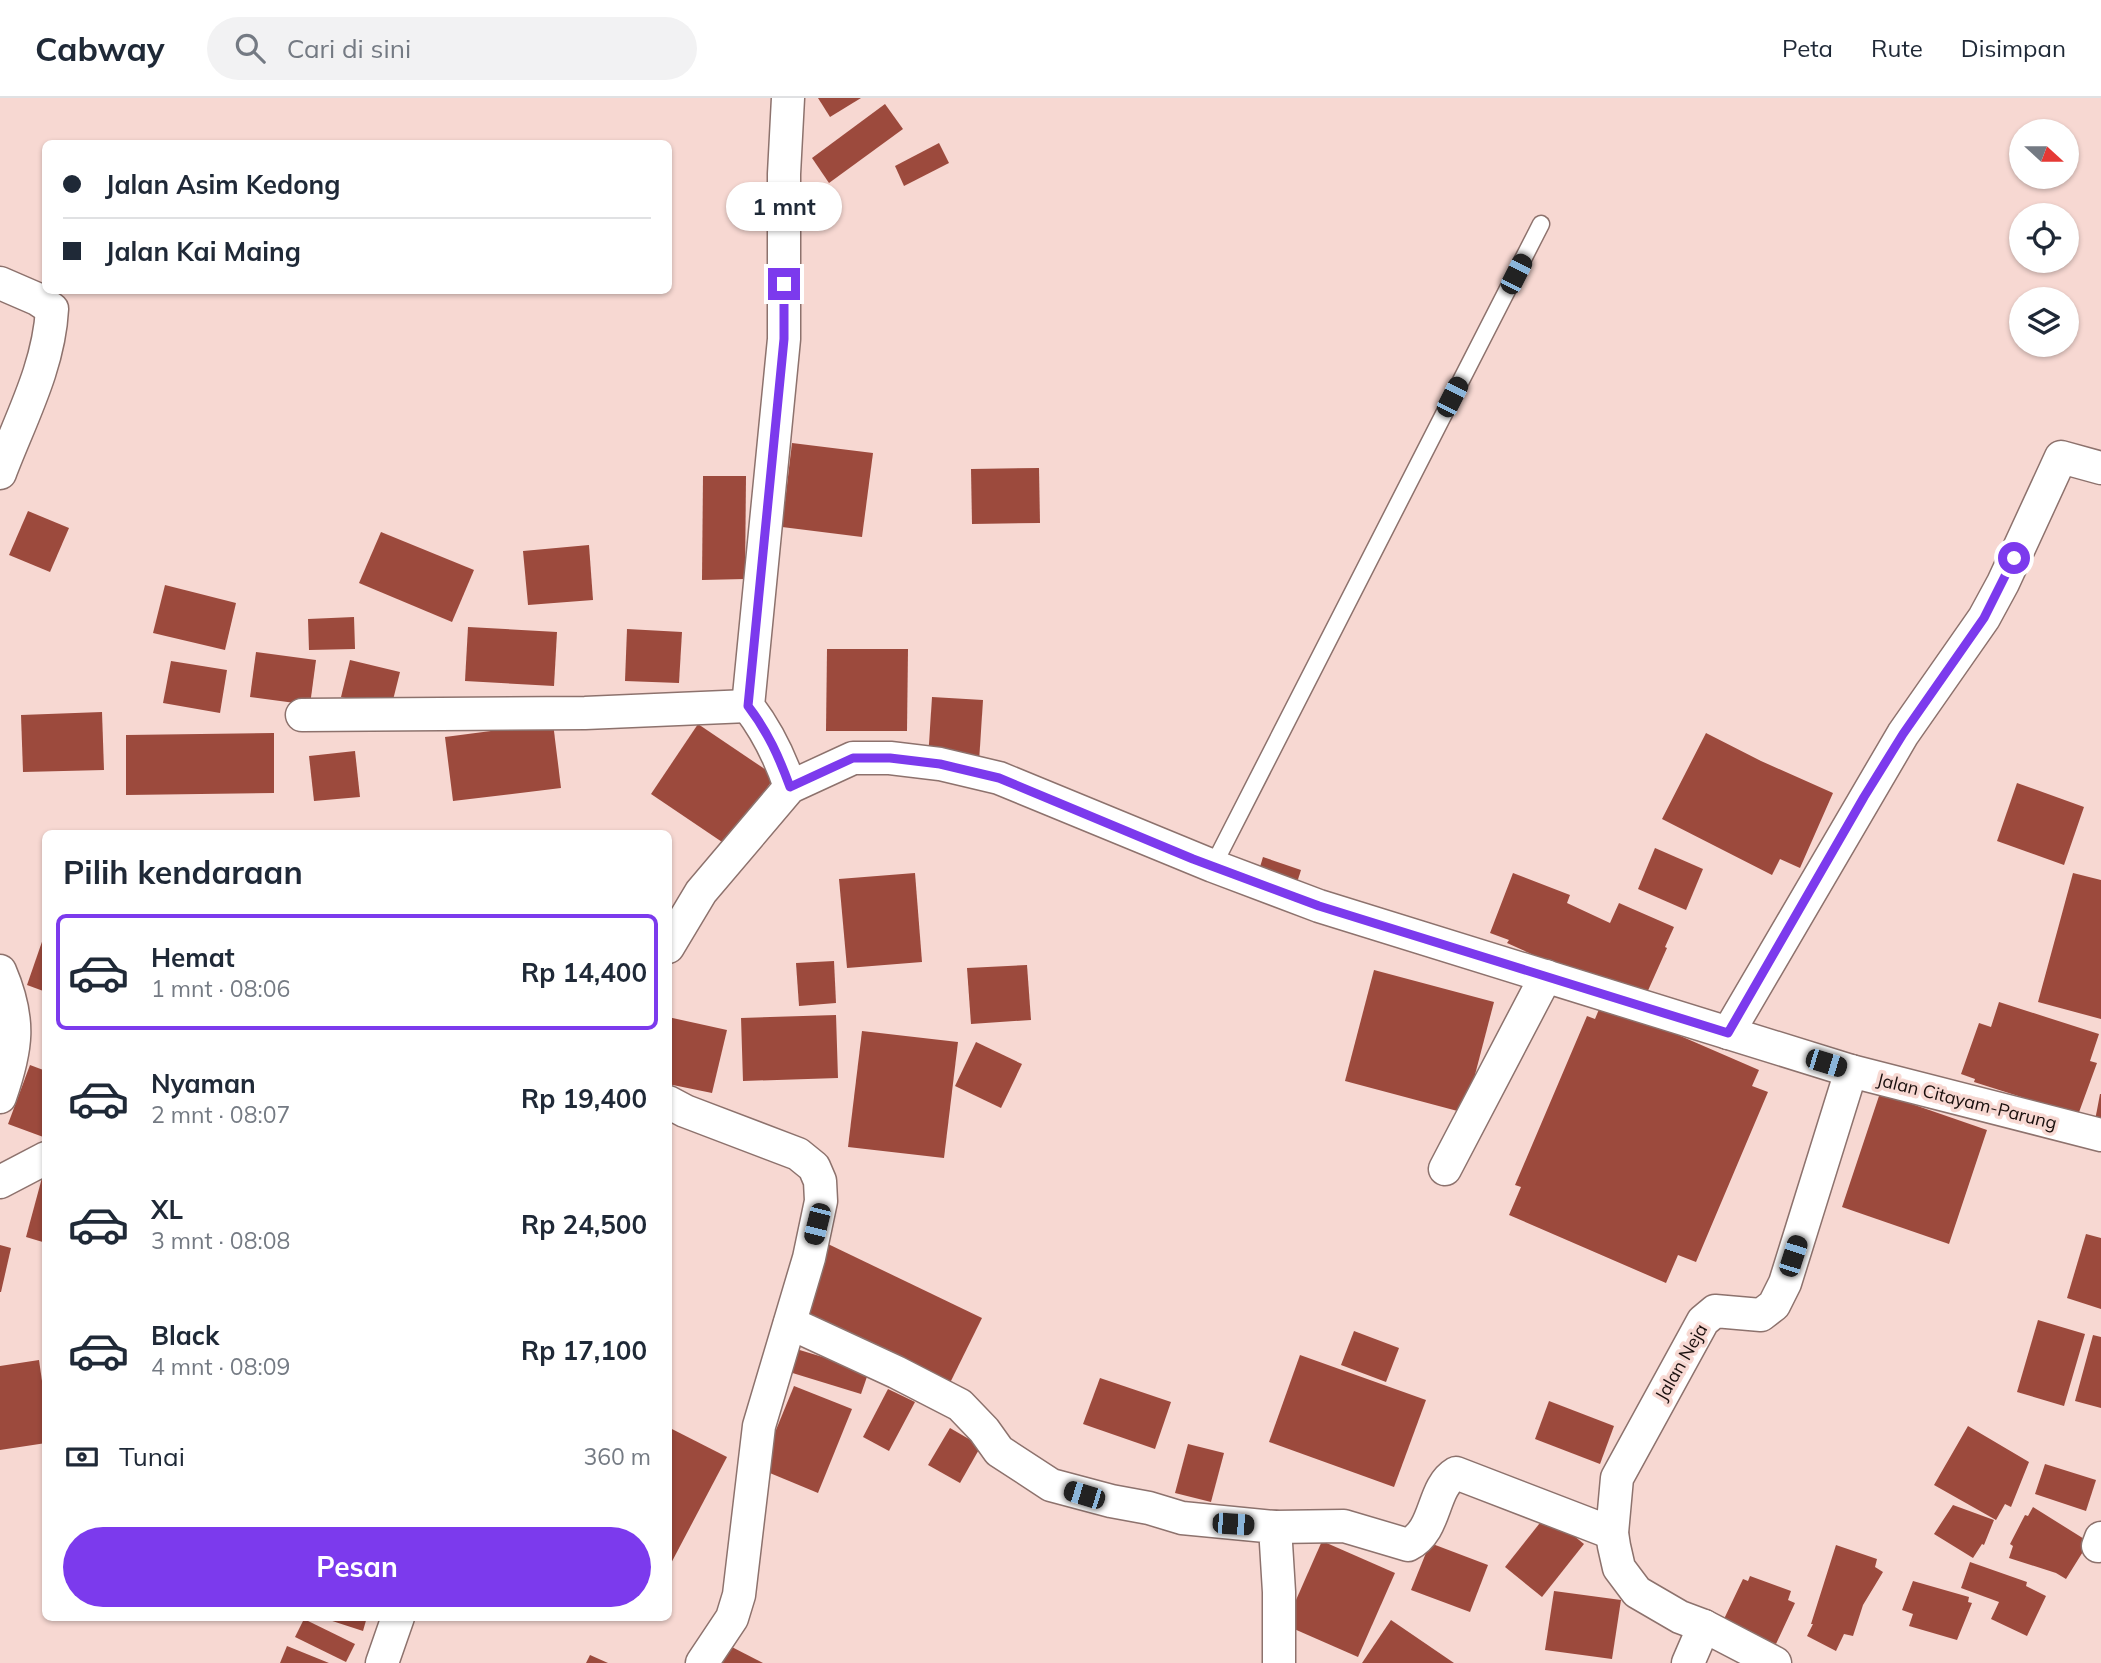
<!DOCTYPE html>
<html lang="id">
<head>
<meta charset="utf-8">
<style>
  :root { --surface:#fff; --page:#f2f2f3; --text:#1f2937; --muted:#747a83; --line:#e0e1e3; --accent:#7c3aed }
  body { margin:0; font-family:Mulish,sans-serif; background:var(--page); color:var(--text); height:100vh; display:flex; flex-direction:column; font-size:26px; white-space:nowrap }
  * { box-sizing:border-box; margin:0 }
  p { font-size:23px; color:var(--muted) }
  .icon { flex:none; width:38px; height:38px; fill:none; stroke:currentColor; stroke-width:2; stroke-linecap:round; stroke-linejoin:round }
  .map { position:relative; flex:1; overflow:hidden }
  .side { position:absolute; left:42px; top:732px; width:630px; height:791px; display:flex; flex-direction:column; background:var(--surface); border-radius:10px; box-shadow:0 2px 5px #0004 }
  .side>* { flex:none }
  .guide { position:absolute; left:42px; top:42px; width:630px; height:154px; border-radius:10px; box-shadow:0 2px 5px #0004; display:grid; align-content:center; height:154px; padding:0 21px; background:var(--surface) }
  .needle { width:46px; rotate:111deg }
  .fabs { position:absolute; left:2009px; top:21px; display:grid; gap:14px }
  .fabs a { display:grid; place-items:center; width:70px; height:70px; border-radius:50%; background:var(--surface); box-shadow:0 2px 5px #0004; font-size:35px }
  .end { position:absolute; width:32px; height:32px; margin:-16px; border:9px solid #7c3aed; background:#fff; box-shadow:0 0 0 4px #fff }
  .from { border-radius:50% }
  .bubble { position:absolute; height:49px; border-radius:24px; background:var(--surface); box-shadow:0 2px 5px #0004; font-size:23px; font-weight:700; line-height:49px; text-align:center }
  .car { position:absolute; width:21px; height:42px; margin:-21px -10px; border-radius:9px; box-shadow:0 0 5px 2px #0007; background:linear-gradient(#222 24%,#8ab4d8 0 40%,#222 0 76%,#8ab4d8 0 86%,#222 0) }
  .guide b { display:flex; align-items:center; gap:24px; height:66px; font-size:26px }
  .guide b+b { border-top:2px solid var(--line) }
  .guide i { width:18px; height:18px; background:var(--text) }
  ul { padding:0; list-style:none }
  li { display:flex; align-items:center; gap:21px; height:116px; margin:0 14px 10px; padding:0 7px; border:4px solid transparent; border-radius:10px }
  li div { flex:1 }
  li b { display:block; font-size:26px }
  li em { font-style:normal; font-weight:700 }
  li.selected { border-color:var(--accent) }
  li>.icon { width:63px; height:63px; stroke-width:1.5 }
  h2 { padding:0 21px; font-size:32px; line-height:84px }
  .pay { display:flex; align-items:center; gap:18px; height:77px; padding:0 21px; font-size:26px }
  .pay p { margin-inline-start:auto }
  .action { display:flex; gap:14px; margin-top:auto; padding:14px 21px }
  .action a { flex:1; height:80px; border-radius:42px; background:var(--accent); color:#fff; font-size:28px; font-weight:700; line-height:80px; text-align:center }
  header { display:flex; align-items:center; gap:42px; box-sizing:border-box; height:98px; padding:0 35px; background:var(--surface); border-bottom:2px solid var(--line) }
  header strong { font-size:33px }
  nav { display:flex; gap:38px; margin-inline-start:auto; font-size:24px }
  .search { width:490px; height:63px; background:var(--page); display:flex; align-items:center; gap:18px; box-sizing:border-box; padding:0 24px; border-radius:38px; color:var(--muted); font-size:26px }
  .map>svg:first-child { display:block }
</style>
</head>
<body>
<header>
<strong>Cabway</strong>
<div class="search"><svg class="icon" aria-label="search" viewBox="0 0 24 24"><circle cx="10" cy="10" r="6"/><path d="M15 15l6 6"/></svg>Cari di sini</div>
<nav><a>Peta</a><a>Rute</a><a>Disimpan</a></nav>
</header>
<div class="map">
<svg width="2101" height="1565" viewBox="0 0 2101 1565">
  <rect width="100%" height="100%" fill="#f7d8d2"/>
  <g fill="#9c4a3d">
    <polygon points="818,0 861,0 830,19"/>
    <polygon points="885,6 903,31 829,85 812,60"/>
    <polygon points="939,45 949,65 904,88 895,68"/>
    <polygon points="792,345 873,355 862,439 782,429"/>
    <polygon points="1039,370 1040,425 972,426 971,371"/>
    <polygon points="703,378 746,378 745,481 702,482"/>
    <polygon points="28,413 69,430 50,474 9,457"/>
    <polygon points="381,434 474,472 452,524 359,485"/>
    <polygon points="589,447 593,502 528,507 523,453"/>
    <polygon points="165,487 236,505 225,552 153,535"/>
    <polygon points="354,519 355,551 309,552 308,521"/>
    <polygon points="468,529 557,534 554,588 465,583"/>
    <polygon points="627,531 682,534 679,585 625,583"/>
    <polygon points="827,551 908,551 907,633 826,633"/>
    <polygon points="256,554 316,562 310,607 250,599"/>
    <polygon points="350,562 400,574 391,610 341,599"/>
    <polygon points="171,563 227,572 220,615 163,605"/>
    <polygon points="932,599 983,602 979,664 928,661"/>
    <polygon points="102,614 104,672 23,674 21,617"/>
    <polygon points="553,625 561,690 453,703 445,639"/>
    <polygon points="698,626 775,678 728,748 651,696"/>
    <polygon points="274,635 274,695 126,697 126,637"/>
    <polygon points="1706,635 1761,663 1833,695 1800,770 1780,761 1772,777 1662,721"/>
    <polygon points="355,653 360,699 314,703 309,658"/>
    <polygon points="2017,685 2084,709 2064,767 1997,743"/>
    <polygon points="1655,750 1703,771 1686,812 1638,791"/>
    <polygon points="1263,759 1301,772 1294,794 1256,782"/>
    <polygon points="915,775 922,864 847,870 839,781"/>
    <polygon points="1513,775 1570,797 1567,805 1610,825 1619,805 1674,829 1665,849 1667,850 1642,906 1507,845 1509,842 1490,835"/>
    <polygon points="2073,775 2101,782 2101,921 2038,904"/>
    <polygon points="45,835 46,835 46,894 27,887"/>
    <polygon points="834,863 836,905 799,908 796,865"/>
    <polygon points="1027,867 1031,922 971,926 967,870"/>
    <polygon points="1374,872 1494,904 1465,1015 1345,983"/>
    <polygon points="1602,904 1759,972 1752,988 1768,994 1696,1164 1678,1157 1666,1185 1509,1117 1521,1089 1515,1087 1587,918 1595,921"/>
    <polygon points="1999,904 2099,936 2090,963 2097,965 2078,1017 1974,984 1975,981 1961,976 1979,925 1991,929"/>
    <polygon points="836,917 838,980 743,983 741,920"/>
    <polygon points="668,919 727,932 712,995 668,986"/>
    <polygon points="862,933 958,944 944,1060 848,1049"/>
    <polygon points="976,944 1022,966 1001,1010 955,988"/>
    <polygon points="30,967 46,973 46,1040 8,1026"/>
    <polygon points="1880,995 1987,1032 1949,1146 1842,1109"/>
    <polygon points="2100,996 2101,996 2101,1034 2093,1033"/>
    <polygon points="43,1076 46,1076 46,1145 26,1139"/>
    <polygon points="2086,1136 2101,1140 2101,1211 2067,1200"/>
    <polygon points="828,1146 982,1220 947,1291 794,1216"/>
    <polygon points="0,1147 11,1150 1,1194 0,1194"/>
    <polygon points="2038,1222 2085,1236 2064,1308 2017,1294"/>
    <polygon points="1354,1233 1399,1250 1386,1284 1341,1267"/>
    <polygon points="2093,1237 2101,1239 2101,1310 2075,1303"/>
    <polygon points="793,1250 869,1273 861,1296 786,1273"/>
    <polygon points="1300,1257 1426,1302 1394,1389 1269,1344"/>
    <polygon points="39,1262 46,1311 46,1345 0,1352 0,1268"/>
    <polygon points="1100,1280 1171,1304 1155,1351 1083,1326"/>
    <polygon points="794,1288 852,1311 818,1395 760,1371"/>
    <polygon points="888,1291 915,1304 889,1353 863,1339"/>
    <polygon points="1549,1303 1614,1328 1600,1366 1535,1341"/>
    <polygon points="1968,1328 2029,1364 2011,1409 2005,1406 1996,1422 1934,1387"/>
    <polygon points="668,1329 727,1359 668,1471"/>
    <polygon points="950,1330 981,1348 960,1385 928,1367"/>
    <polygon points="1188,1346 1224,1355 1211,1404 1175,1395"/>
    <polygon points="2045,1366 2096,1382 2086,1413 2035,1396"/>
    <polygon points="1953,1407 1994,1422 1984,1447 1982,1446 1973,1460 1934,1436"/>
    <polygon points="2033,1409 2089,1444 2066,1481 2056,1475 2009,1460 2013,1448 2010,1446 2025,1417 2028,1418"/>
    <polygon points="1547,1416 1584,1446 1542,1499 1505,1469"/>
    <polygon points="1322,1443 1395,1475 1358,1559 1285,1527"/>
    <polygon points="1430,1445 1488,1467 1470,1514 1411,1492"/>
    <polygon points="1836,1447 1877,1461 1875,1469 1883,1474 1863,1507 1853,1538 1844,1536 1836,1553 1807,1538 1813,1526 1811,1526"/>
    <polygon points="1970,1464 2027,1484 2026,1488 2046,1498 2027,1538 1991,1521 1999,1504 1961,1490"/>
    <polygon points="1750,1478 1791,1493 1788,1502 1795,1505 1776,1546 1731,1528 1732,1525 1724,1521 1743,1481 1748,1483"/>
    <polygon points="1913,1483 1969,1499 1968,1504 1972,1505 1957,1542 1909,1528 1913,1516 1902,1512"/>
    <polygon points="1554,1493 1621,1502 1612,1561 1545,1552"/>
    <polygon points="320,1519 367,1519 363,1533"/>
    <polygon points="304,1521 355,1546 346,1564 295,1539"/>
    <polygon points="1391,1522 1454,1565 1362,1565"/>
    <polygon points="726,1546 763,1565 716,1565"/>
    <polygon points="287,1548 329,1565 280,1565"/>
    <polygon points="590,1557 608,1565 586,1565"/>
  </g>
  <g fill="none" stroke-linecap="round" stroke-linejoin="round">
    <defs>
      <polyline id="service" points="1213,768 1541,126"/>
      <g id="minor">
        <path d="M 788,0 L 784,76 L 784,241 L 748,608 C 768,634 780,659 790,689"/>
        <path d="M 0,185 L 37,201 L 52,211 C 49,269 20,322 0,375"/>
        <polyline points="302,617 585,615 748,608"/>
        <polyline points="668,849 701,794 790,689 853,660 890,660 940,666 999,680 1213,768 1319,808 1851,973 2101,1037"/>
        <path d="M 0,873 C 21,922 17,950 0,999"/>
        <polyline points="1728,935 1903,636 1984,520 2003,485 2061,359 2101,370"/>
        <polyline points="668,1004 685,1013 798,1056 814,1069 820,1083 821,1103 809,1160 759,1328 739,1497 732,1520 702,1565"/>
        <polyline points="1445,1071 1546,878"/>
        <polyline points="0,1084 46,1060"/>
        <polyline points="790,1225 896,1274 960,1307 984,1332 999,1353 1051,1387 1111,1403 1149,1410 1182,1420 1275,1429 1279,1494 1279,1565"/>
        <path d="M 1275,1429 L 1344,1428 L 1408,1447 C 1438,1432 1431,1390 1456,1375 L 1612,1435"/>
        <polyline points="2098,1448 2101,1440"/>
        <polyline points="382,1565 398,1519"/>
        <polyline points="1688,1565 1704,1528"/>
        <polyline points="1775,1565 1704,1528 1680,1519 1637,1494 1619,1470 1614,1448 1612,1435 1617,1380 1703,1223 1715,1213 1761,1217 1774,1207 1785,1185 1851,973"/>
      </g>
    </defs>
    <use href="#service" stroke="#8d726d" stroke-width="19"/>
    <use href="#minor" stroke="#8d726d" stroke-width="35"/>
    <use href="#service" stroke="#fff" stroke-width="16"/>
    <use href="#minor" stroke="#fff" stroke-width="32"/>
  </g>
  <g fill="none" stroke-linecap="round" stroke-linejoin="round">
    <path stroke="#7c3aed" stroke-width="9" d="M 784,186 L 784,241 L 748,608 C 768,634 779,659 790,689 L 853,660 L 890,660 L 940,666 L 999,680 L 1193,761 L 1319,808 L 1728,935 L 1864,699 L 1903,636 L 1984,520 L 2014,460"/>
  </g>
  <g text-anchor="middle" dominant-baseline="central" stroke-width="7" stroke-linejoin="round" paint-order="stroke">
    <g font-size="18" fill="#190f0d" stroke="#f7d8d2">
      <text transform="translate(1967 1003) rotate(14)">Jalan Citayam-Parung</text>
      <text transform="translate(1681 1264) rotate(-60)">Jalan Neja</text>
    </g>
  </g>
</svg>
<div class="fabs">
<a><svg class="needle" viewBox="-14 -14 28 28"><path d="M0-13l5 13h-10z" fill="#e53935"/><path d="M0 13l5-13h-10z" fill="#747a83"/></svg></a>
<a><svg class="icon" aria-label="locate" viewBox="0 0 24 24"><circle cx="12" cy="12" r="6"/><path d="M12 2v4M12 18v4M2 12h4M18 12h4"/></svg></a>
<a><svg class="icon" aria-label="layers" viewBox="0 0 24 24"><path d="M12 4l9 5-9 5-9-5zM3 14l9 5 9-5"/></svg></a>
</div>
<i class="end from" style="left:2014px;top:460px"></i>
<i class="end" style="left:784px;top:186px"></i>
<div class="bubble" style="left:726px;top:84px;width:116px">1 mnt</div>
<i class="car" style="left:1516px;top:176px;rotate:27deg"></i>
<i class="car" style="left:1452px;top:299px;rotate:27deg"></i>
<i class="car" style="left:1826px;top:965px;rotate:107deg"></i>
<i class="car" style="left:817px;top:1126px;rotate:194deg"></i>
<i class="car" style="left:1793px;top:1158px;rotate:18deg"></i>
<i class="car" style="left:1084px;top:1397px;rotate:287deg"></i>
<i class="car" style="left:1233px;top:1426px;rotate:94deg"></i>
<div class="guide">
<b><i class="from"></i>Jalan Asim Kedong</b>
<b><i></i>Jalan Kai Maing</b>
</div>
<section class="side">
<h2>Pilih kendaraan</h2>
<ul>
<li class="selected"><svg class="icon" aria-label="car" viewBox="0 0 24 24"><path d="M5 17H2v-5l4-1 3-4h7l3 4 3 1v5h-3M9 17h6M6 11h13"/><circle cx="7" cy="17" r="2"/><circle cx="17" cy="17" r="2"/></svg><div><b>Hemat</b><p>1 mnt · 08:06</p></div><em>Rp 14,400</em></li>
<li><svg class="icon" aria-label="car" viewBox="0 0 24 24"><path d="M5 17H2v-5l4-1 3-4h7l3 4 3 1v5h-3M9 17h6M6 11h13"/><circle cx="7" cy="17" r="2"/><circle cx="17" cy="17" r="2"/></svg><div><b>Nyaman</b><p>2 mnt · 08:07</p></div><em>Rp 19,400</em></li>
<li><svg class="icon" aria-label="car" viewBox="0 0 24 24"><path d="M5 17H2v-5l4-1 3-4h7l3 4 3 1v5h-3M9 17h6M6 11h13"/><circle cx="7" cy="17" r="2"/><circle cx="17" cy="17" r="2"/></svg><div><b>XL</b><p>3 mnt · 08:08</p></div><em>Rp 24,500</em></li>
<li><svg class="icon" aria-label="car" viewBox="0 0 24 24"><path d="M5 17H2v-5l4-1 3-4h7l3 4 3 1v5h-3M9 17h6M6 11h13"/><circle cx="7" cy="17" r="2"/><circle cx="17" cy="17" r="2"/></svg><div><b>Black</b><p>4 mnt · 08:09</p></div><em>Rp 17,100</em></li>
</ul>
<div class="pay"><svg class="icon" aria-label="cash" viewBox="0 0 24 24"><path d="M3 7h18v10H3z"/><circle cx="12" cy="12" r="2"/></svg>Tunai<p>360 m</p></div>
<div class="action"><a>Pesan</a></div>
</section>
</div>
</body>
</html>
